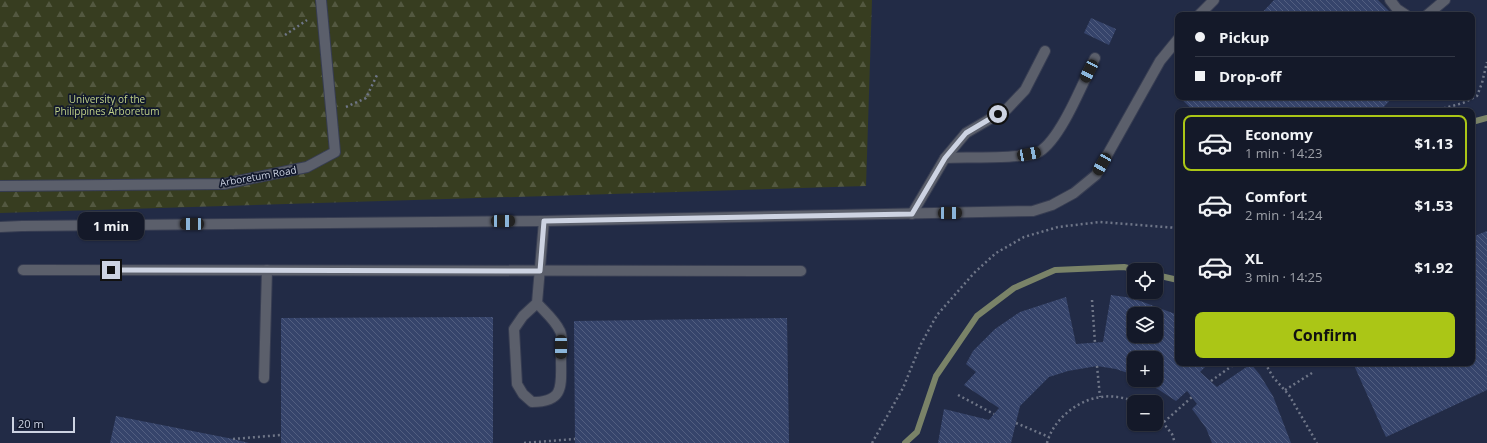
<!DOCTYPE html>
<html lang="en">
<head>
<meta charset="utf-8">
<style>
  :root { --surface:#141929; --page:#212635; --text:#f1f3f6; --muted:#9da0a8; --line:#333846; --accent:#abc616 }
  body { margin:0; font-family:"Open Sans",sans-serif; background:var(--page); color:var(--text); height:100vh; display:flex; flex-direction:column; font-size:15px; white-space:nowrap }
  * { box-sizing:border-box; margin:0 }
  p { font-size:13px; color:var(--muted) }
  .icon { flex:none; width:22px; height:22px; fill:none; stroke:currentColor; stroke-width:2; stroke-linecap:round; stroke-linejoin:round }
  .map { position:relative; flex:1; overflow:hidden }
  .side { position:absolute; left:1175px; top:108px; width:300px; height:258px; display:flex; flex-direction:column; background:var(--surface); border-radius:8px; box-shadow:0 1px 3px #0004,0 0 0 1px var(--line) }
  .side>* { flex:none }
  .guide { position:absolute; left:1175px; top:12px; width:300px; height:88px; border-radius:8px; box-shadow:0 1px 3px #0004,0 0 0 1px var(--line); display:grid; align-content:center; height:88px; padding:0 20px; background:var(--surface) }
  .controls { position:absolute; left:1127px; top:263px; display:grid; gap:8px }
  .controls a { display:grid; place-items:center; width:36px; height:36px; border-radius:8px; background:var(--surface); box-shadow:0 1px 3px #0004,0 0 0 1px var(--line); font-size:20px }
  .scale { position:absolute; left:12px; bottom:10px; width:63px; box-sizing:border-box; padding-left:4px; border:2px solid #cdd3e2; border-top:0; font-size:11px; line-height:14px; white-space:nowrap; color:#cdd3e2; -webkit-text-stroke:3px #11182c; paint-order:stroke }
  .end { position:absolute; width:18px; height:18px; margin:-9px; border:5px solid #cdd3e2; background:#111; box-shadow:0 0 0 2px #111 }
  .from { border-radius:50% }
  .bubble { position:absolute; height:28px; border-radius:8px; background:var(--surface); box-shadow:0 1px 3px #0004,0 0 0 1px var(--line); font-size:13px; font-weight:700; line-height:28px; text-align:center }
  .car { position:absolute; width:12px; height:24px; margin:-12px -6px; border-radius:5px; box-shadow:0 0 3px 1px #0007; background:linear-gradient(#222 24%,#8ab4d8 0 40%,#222 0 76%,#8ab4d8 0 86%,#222 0) }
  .guide b { display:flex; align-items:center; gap:14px; height:38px; font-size:15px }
  .guide b+b { border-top:1px solid var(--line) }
  .guide i { width:10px; height:10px; background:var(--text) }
  ul { padding:7px 0 0; list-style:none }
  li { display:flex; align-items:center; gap:12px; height:56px; margin:0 8px 6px; padding:0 12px; border:2px solid transparent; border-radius:8px }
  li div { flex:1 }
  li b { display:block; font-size:15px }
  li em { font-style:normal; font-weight:700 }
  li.current { border-color:var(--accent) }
  li>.icon { width:36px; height:36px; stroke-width:1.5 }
  .cta { display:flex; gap:8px; margin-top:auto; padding:8px 20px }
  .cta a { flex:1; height:46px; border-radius:8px; background:var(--accent); color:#111; font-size:16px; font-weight:700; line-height:46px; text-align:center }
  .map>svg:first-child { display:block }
</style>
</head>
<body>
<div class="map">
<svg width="1487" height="443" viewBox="0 0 1487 443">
  <defs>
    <pattern id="forest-firs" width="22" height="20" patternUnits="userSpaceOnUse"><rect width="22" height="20" fill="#373d20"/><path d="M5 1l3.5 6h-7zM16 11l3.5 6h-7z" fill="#535840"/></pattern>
    <pattern id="building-back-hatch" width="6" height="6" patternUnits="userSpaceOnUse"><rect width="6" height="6" fill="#36446b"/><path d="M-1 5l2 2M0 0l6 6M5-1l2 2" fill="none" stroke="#525e80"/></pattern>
  </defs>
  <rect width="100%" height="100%" fill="#1a2137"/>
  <path fill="#222b46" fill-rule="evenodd" d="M 0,0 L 1487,0 L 1487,443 L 0,443 ZM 1178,15 L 1472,15 L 1472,97 L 1178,97 ZM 1178,111 L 1472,111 L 1472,363 L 1178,363 ZM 1134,270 L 1156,270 L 1156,292 L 1134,292 ZM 1134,314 L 1156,314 L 1156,336 L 1134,336 ZM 1134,358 L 1156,358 L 1156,380 L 1134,380 ZM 1134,402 L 1156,402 L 1156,424 L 1134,424 Z"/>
  <polygon fill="url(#forest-firs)" points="0,0 872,0 866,186 0,213"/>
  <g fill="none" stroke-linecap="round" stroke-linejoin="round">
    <g stroke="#7a8368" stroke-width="6">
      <polyline points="1472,122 1487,118"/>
      <polyline points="1156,275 1178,280"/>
      <polyline points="905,443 917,432 936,376 977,316 1014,288 1055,270 1124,267 1137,270"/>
    </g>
  </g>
  <g fill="url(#building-back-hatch)" fill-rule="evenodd">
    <polygon points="1274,0 1378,0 1393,15 1260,15"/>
    <polygon points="1091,18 1116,29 1109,45 1084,33"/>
    <polygon points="1179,97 1393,97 1380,111 1194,111"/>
    <polygon points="1487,231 1487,390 1386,437 1353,363 1472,363 1472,237"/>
    <path d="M 1111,295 L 1132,298 L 1178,315 L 1178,363 L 1209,363 L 1200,372 L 1217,387 L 1251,364 L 1260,375 L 1273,396 L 1291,443 L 1212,443 L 1206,428 L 1192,409 L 1197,404 L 1187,391 L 1176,401 L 1144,380 L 1156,380 L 1156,358 L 1134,358 L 1134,375 L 1116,369 L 1097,366 L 1068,371 L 1049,377 L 1020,406 L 1011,443 L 938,443 L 944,409 L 989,420 L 999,408 L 964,385 L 976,372 L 966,364 L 973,351 L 995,329 L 1020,312 L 1066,297 L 1076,344 L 1103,342 ZM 1134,314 L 1156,314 L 1156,336 L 1134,336 Z"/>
    <polygon points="493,317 493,443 281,443 281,318"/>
    <polygon points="787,318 789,443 575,443 574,321"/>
    <polygon points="116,416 233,439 249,443 110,443"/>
  </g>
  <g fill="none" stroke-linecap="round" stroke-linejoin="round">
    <defs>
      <g id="minor">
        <polyline points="1390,0 1397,9 1406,15"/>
        <polyline points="1199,15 1214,0"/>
        <polyline points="1427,15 1445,0"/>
        <path d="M 945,158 C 963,157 1026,159 1039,152 C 1061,139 1083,82 1095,58"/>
        <polyline points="0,186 224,184 307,167 335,152 321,0"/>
        <polyline points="912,214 945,158 966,133 1007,109 1025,90 1045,51"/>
        <polyline points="0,227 22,226 544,221 1033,211 1052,205 1074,193 1096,175 1160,61 1178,39"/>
        <polyline points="23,270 801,271"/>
        <path d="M 537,303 C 545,312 555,320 560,331 C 564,339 561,351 561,359 C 561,385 565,402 532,402 L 523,394 L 517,384 L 514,329 L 523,316 L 537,303 L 544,221"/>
        <polyline points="264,378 267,270"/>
      </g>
    </defs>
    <use href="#minor" stroke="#373d52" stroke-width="12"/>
    <g stroke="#6f7688" stroke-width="2.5" stroke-dasharray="2 3" stroke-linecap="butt">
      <polyline points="285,35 307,20"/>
      <polyline points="346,107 366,98 377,75"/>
      <polyline points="1434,111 1463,103 1477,96 1482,83 1487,62"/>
      <polyline points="1092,300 1095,343"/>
      <polyline points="1265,363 1273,377 1289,395 1317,443"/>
      <polyline points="1097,366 1100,397"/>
      <polyline points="1211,381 1236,363"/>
      <polyline points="1285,390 1312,373"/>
      <polyline points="958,395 994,414"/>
      <polyline points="1156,414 1172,434 1175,443"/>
      <polyline points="1164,422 1192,397"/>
      <polyline points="1016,423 1049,437"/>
      <polyline points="233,439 281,435"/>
      <polyline points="524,443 575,439"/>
      <polyline points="872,443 903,388 921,344 937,315 974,273 996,253 1024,237 1058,227 1100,222 1178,228"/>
      <path d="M 1047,443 C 1053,420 1077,400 1101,397 C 1113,395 1125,398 1137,402"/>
    </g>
    <use href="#minor" stroke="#5b5f6b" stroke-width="10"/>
  </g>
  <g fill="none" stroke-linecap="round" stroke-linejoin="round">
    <polyline stroke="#cdd3e2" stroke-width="5" points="111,270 540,271 544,221 912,214 945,158 966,133 998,114"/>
  </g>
  <g text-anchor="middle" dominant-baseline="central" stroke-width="3.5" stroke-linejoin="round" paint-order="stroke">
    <g font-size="10" fill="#c0d188" stroke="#11182c">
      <text x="107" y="99">University of the<tspan x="107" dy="12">Philippines Arboretum</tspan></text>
    </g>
    <g font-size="10" fill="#cdd3e2" stroke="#11182c">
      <text transform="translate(258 176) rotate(-10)">Arboretum Road</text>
    </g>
  </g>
</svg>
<div class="controls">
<a><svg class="icon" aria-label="locate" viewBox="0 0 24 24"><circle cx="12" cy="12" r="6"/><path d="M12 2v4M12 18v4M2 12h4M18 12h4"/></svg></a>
<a><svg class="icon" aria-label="layers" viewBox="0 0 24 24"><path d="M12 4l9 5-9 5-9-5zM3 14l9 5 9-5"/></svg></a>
<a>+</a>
<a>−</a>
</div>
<div class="scale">20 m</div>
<i class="end from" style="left:998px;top:114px"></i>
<i class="end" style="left:111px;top:270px"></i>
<div class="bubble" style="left:78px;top:212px;width:66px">1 min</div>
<i class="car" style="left:1089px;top:71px;rotate:207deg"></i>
<i class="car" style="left:1029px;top:154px;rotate:79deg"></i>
<i class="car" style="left:1102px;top:164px;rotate:210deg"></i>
<i class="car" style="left:950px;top:213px;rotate:89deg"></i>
<i class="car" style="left:503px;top:221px;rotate:89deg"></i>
<i class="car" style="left:192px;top:224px;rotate:270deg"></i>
<i class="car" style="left:561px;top:347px;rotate:180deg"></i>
<div class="guide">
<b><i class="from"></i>Pickup</b>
<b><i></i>Drop-off</b>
</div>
<section class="side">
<ul>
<li class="current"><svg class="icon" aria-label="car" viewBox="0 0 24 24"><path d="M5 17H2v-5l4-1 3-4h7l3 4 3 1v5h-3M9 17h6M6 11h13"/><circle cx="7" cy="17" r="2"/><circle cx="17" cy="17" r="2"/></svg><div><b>Economy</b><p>1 min · 14:23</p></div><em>$1.13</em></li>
<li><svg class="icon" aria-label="car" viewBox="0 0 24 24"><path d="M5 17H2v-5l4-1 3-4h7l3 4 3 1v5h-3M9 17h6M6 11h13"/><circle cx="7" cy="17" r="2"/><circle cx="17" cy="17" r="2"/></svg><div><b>Comfort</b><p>2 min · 14:24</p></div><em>$1.53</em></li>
<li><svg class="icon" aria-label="car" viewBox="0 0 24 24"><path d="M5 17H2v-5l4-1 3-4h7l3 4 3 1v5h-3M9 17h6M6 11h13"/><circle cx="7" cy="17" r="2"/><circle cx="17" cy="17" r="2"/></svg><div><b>XL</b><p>3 min · 14:25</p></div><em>$1.92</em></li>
</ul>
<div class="cta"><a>Confirm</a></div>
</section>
</div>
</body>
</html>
